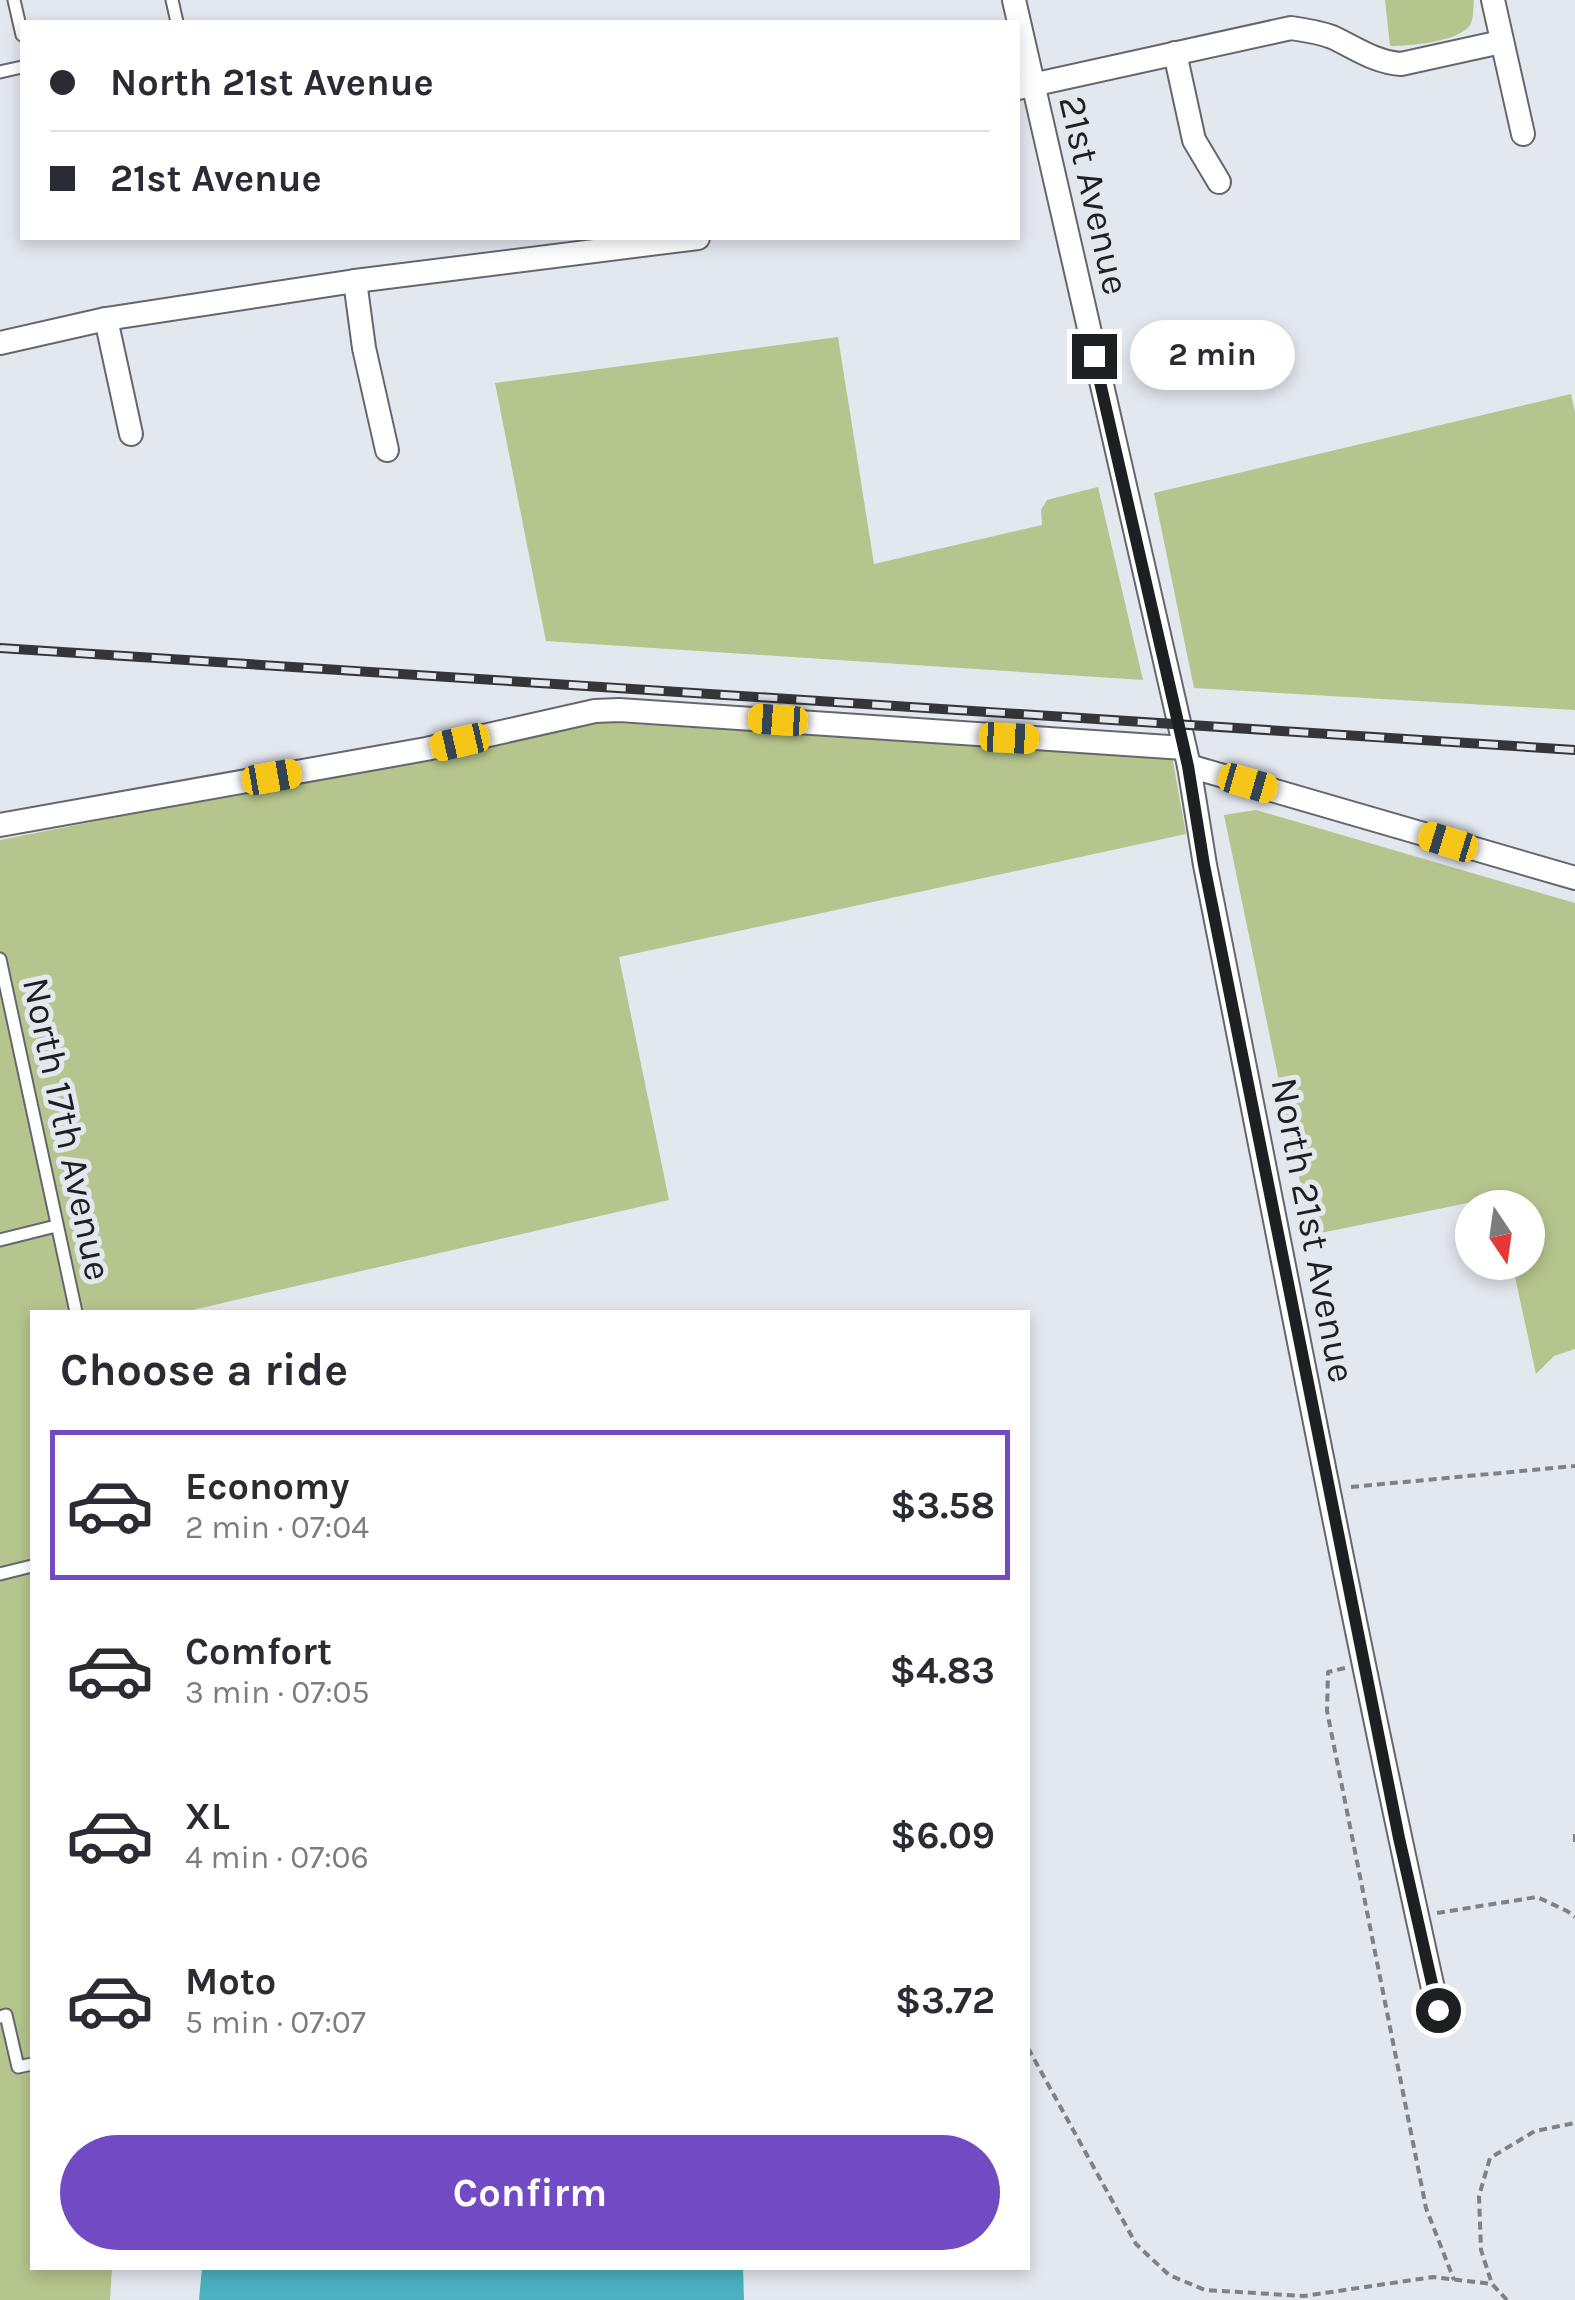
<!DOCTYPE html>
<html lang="en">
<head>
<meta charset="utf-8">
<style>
  :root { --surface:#fff; --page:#f7f7f7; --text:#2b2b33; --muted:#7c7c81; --line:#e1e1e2; --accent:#724bc4 }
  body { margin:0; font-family:Karla,sans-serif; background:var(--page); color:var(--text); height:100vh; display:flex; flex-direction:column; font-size:38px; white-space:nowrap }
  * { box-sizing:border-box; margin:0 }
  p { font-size:32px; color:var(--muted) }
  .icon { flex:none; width:55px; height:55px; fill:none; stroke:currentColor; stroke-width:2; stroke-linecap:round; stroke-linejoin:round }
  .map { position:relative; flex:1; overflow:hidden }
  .drawer { position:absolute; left:30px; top:1310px; width:1000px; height:960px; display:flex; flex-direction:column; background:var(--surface); border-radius:0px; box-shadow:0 5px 15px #0003 }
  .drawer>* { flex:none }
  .top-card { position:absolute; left:20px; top:20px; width:1000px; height:220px; border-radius:0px; box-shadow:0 5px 15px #0003; display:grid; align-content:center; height:220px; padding:0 30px; background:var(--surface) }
  .needle { width:65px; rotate:167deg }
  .fabs { position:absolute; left:1455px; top:1190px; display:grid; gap:20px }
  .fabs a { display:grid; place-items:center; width:90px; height:90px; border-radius:50%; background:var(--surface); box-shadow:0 5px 15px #0003; font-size:50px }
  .end { position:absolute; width:45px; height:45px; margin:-22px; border:12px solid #1e1f22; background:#fff; box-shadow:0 0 0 5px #fff }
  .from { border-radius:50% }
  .bubble { position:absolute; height:70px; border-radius:35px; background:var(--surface); box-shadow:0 5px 15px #0003; font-size:32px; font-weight:700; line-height:70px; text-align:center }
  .car { position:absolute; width:30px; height:60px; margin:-30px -15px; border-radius:12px; box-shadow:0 0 8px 2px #0007; background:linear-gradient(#f5c518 24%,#345 0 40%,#f5c518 0 76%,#345 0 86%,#f5c518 0) }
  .top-card b { display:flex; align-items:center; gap:35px; height:95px; font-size:38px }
  .top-card b+b { border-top:2px solid var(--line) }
  .top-card i { width:25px; height:25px; background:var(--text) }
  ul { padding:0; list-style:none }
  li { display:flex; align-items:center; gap:30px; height:150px; margin:0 20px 15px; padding:0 10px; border:5px solid transparent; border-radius:0px }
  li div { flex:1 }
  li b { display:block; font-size:38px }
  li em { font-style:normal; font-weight:700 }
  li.selected { border-color:var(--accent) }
  li>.icon { width:90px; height:90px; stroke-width:1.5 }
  h2 { padding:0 30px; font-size:45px; line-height:120px }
  .button { display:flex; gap:20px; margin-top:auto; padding:20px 30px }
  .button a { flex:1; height:115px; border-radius:60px; background:var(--accent); color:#fff; font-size:40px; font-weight:700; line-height:115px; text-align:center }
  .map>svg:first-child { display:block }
</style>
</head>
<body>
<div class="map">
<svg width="1575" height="2300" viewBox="0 0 1575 2300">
  <rect width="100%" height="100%" fill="#e3e7ee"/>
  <g fill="#b5c58d">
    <path d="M 1385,0 L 1474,0 C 1473,8 1474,18 1470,25 C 1459,42 1409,46 1390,46 Z"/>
    <polygon points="838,337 874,564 1042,525 1041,510 1047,500 1098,487 1143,680 546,641 495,383"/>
    <polygon points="1571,394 1575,413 1575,710 1194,688 1154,493"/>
    <polygon points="600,722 1172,756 1186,834 619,957 669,1200 184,1312 32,1312 32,2268 112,2268 110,2300 0,2300 0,840"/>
    <polygon points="1256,810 1575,903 1575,1349 1554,1356 1536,1374 1512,1263 1528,1262 1528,1208 1500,1207 1497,1197 1311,1235 1224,815"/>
  </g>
  <polygon fill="#4bb0c0" points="202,2268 743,2268 744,2300 199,2300"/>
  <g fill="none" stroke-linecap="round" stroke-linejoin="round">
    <defs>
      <g id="lane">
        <polyline points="14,0 22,35"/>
        <polyline points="172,0 177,22"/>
        <polyline points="0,72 22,67"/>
        <polyline points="0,959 76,1312"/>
        <polyline points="0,1240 56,1226"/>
        <polyline points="0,1574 32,1566"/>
        <polyline points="0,2017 6,2015 18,2067 32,2064"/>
      </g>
      <g id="street">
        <path d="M 1014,0 L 1189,766 L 1205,865 C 1281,1247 1353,1630 1438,2011"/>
        <polyline points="1493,0 1523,134"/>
        <polyline points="1175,53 1194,140 1219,182"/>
        <path d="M 1018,88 L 1291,28 C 1305,30 1319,32 1332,37 C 1356,48 1374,62 1401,64 L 1501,42"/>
        <polyline points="355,281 364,348 387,450"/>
        <polyline points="106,319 131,434"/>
        <polyline points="0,343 106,319 355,281 698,238"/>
        <polyline points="1189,766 1575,878"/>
        <polyline points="0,825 426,749 595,711 619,710 1184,748"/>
      </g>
    </defs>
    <use href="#lane" stroke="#64686e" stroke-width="15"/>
    <use href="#street" stroke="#64686e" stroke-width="26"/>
    <g stroke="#7f8186" stroke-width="4" stroke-dasharray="8 5" stroke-linecap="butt">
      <polyline points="1351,1487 1575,1466"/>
      <polyline points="1345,1668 1328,1672 1327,1711 1426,2208 1454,2280"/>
      <polyline points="1575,1834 1575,1845"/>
      <polyline points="1437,1913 1537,1897 1567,1911 1575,1917"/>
      <polyline points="1028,2048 1136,2244 1169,2275 1205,2290 1304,2296 1433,2277 1492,2284"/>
      <polyline points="1507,2300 1492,2284 1481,2250 1479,2196 1490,2158 1535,2131 1575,2123"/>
    </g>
    <use href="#lane" stroke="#fff" stroke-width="11"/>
    <use href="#street" stroke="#fff" stroke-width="22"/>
    <defs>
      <polyline id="rail" points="0,648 1575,750"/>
    </defs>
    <use href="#rail" stroke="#343539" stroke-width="10"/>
    <use href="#rail" stroke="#e3e7ee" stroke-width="6" stroke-dasharray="19" stroke-linecap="butt"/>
  </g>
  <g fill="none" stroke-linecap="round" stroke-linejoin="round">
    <polyline stroke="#1e1f22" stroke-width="12" points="1094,356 1188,766 1204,865 1308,1383 1399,1838 1438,2010"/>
  </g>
  <g text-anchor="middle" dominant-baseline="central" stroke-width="10" stroke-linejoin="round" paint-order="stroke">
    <g font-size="38" fill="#1e1f22" stroke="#e3e7ee">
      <text transform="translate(1094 195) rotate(77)">21st Avenue</text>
      <text transform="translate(67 1129) rotate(78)">North 17th Avenue</text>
      <text transform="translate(1313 1230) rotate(79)">North 21st Avenue</text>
    </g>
  </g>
</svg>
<div class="fabs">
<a><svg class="needle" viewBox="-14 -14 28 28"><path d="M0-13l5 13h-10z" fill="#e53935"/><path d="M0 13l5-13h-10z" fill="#7c7c81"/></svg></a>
</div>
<i class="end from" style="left:1438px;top:2010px"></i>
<i class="end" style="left:1094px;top:356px"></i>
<div class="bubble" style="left:1130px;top:320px;width:165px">2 min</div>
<i class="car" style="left:778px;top:720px;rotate:274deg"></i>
<i class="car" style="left:1009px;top:738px;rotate:93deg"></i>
<i class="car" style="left:460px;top:742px;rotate:257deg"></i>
<i class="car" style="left:272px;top:777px;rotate:80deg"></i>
<i class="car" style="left:1248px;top:783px;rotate:106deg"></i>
<i class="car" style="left:1448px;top:842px;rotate:287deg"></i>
<div class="top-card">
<b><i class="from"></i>North 21st Avenue</b>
<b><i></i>21st Avenue</b>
</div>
<section class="drawer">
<h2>Choose a ride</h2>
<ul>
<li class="selected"><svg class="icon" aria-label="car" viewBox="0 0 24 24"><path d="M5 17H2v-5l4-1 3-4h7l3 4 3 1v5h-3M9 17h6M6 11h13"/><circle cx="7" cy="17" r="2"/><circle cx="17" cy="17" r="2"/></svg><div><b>Economy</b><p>2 min · 07:04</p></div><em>$3.58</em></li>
<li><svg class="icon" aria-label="car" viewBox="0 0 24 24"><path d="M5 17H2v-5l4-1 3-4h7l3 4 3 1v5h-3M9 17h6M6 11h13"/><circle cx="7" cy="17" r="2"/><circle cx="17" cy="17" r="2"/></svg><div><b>Comfort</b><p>3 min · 07:05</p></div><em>$4.83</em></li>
<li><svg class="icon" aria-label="car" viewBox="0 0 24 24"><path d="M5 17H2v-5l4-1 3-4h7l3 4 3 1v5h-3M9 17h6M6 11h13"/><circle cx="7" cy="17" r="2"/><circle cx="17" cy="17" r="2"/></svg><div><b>XL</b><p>4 min · 07:06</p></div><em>$6.09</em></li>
<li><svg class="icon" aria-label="car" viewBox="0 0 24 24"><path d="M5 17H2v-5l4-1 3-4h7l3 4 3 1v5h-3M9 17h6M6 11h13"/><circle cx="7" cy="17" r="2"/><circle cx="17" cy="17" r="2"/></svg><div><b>Moto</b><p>5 min · 07:07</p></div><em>$3.72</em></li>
</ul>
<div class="button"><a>Confirm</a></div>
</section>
</div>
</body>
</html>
